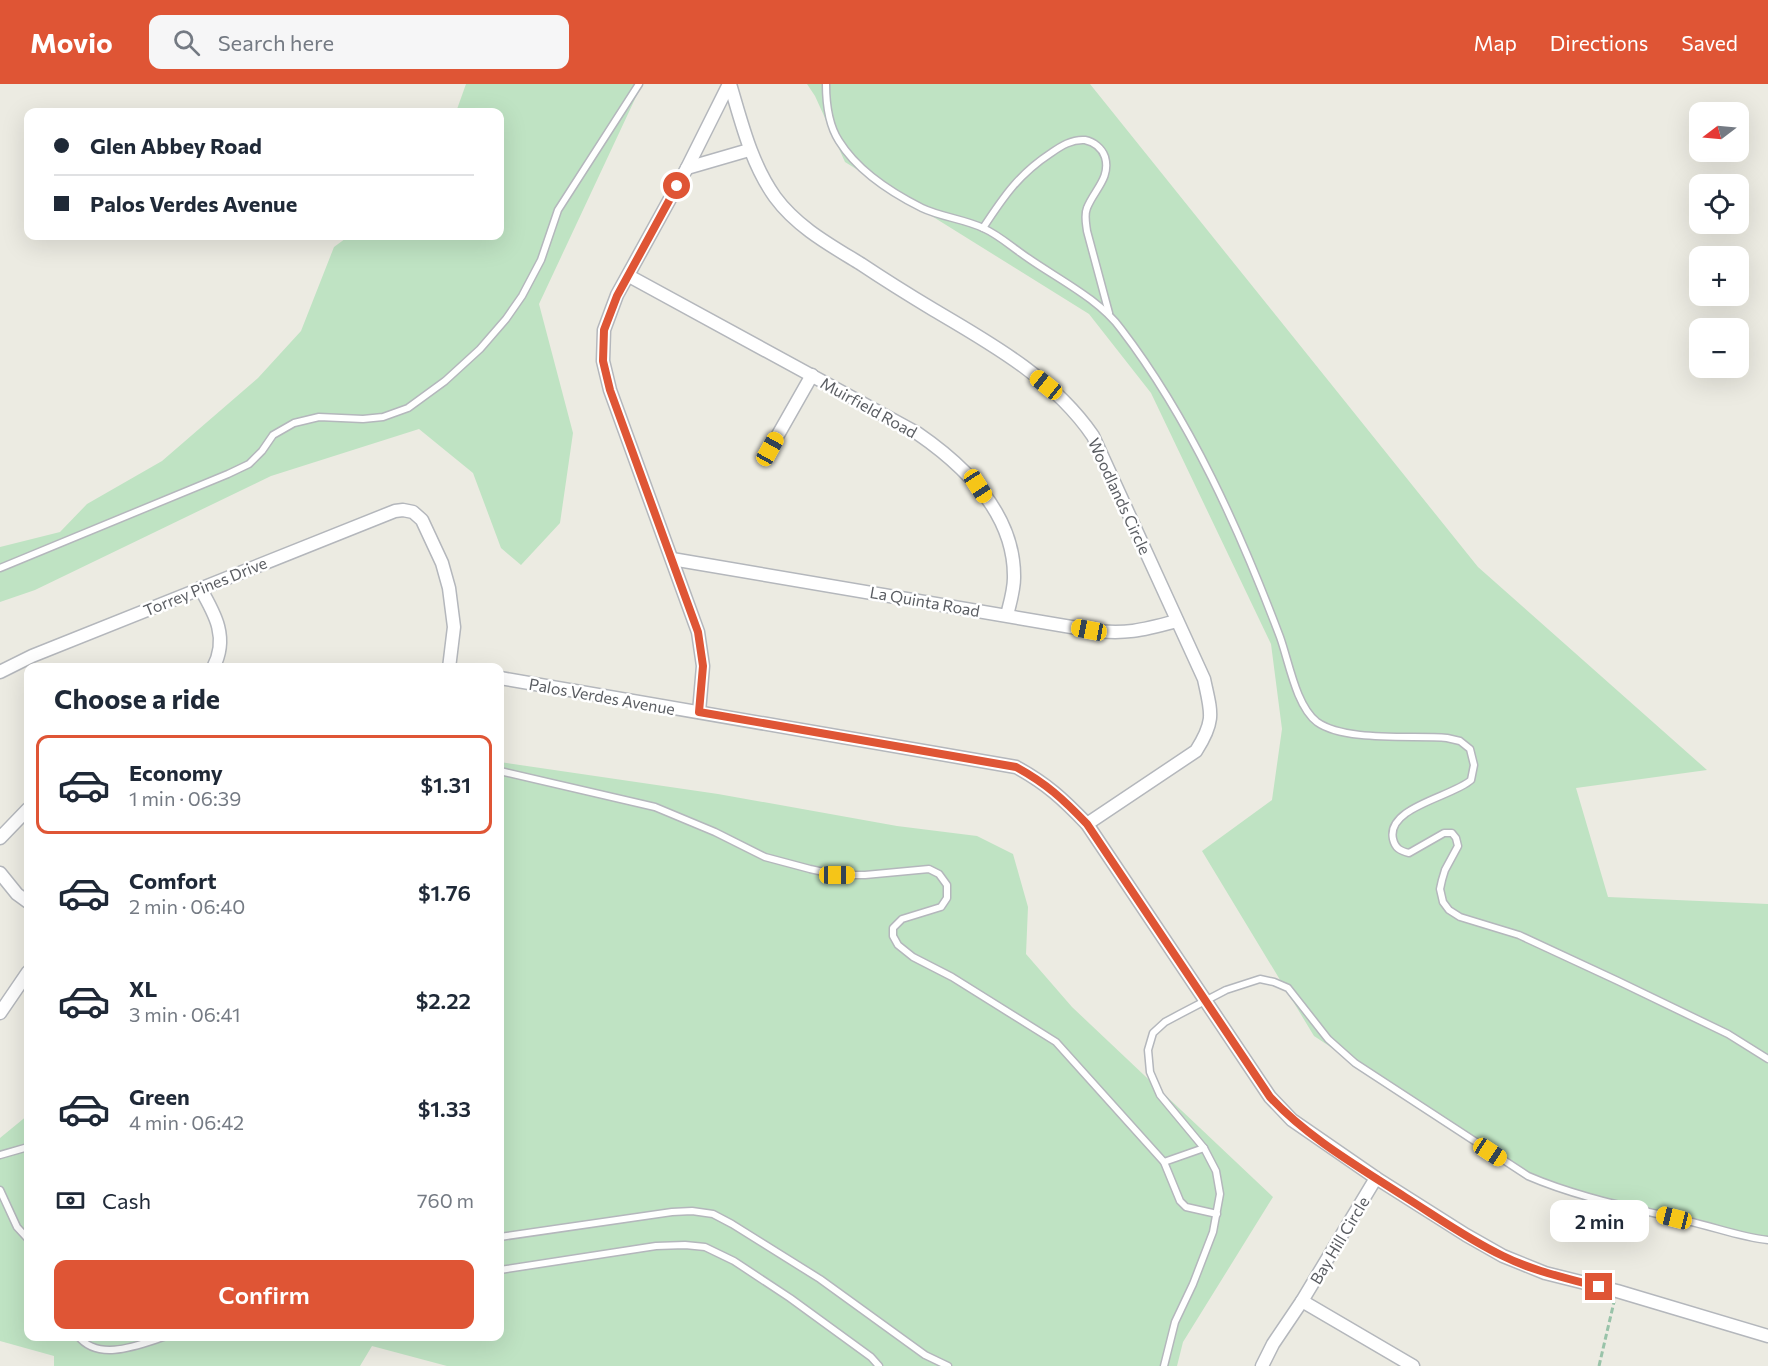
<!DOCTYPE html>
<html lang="en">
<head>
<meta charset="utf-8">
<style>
  :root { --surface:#fff; --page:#f6f6f7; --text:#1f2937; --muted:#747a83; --line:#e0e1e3; --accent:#df5535 }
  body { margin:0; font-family:Commissioner,sans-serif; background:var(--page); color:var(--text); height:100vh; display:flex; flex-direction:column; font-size:22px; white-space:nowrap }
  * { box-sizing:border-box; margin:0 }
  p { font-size:20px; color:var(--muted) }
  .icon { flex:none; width:33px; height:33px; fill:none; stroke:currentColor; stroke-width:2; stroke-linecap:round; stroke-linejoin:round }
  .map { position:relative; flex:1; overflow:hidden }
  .side { position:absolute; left:24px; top:579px; width:480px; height:678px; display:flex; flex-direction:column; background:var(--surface); border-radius:12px; box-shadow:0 6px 24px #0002 }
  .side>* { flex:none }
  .hud { position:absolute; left:24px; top:24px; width:480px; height:132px; border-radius:12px; box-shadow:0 6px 24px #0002; display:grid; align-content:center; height:132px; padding:0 30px; background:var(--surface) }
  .needle { width:39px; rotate:254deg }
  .controls { position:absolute; left:1689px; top:18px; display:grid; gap:12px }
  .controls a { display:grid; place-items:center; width:60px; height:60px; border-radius:12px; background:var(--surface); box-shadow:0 6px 24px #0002; font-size:30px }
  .end { position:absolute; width:27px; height:27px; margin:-14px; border:8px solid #df5535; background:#fff; box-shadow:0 0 0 3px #fff }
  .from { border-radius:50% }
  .bubble { position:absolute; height:42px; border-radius:12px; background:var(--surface); box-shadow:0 6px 24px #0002; font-size:20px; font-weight:600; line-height:42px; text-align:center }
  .car { position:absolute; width:18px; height:36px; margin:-18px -9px; border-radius:8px; box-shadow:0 0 4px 2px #0007; background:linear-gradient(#f5c518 24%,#345 0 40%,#f5c518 0 76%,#345 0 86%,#f5c518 0) }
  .hud b { display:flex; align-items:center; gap:21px; height:57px; font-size:22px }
  .hud b+b { border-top:2px solid var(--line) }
  .hud i { width:15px; height:15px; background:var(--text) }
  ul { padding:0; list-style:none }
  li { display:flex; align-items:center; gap:18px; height:99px; margin:0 12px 9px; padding:0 18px; border:3px solid transparent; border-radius:12px }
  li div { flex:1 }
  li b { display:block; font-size:22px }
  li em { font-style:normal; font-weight:600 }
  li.on { border-color:var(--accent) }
  li>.icon { width:54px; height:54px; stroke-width:1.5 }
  h2 { padding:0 30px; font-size:27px; line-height:72px }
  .pay { display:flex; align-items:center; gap:15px; height:66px; padding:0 30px; font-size:22px }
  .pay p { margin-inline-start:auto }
  .primary-button { display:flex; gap:12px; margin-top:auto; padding:12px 30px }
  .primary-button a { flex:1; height:69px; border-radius:12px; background:var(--accent); color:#fff; font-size:24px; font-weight:600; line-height:69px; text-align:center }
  header { display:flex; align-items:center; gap:36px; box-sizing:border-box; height:84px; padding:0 30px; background:var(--accent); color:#fff }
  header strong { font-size:28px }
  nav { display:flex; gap:33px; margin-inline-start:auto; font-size:21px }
  .search { width:420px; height:54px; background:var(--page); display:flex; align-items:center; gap:15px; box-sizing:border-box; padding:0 21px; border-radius:12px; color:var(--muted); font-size:22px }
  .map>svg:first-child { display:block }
</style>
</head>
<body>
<header>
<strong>Movio</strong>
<div class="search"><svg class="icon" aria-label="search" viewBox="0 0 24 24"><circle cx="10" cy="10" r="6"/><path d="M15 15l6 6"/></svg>Search here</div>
<nav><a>Map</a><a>Directions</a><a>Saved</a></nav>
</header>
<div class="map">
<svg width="1768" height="1282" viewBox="0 0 1768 1282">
  <rect width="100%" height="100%" fill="#ecebe2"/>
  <g fill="#bfe3c3">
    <polygon points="466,0 642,0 539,220 573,349 560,439 521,481 501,464 473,389 419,345 271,392 35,506 0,518 0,463 60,448 87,420 162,377 258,294 301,247 334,163 349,152 500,152 500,28 456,28"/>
    <polygon points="807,0 1090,0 1478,483 1707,686 1576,704 1608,813 1768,820 1768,1157 1535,1098 1314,952 1202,767 1272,716 1282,645 1271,560 1151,309 1089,230 845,78 815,12"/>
    <polygon points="500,678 718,710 897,742 977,752 1013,770 1028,823 1026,870 1072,923 1273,1113 1183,1258 1177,1282 447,1282 372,1262 360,1282 54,1282 54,1272 0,1257 0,1054 28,1031 28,1252 500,1252"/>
  </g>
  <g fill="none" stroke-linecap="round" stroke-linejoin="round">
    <defs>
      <g id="lane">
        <path d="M 826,0 C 826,19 828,40 839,57 C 857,86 892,109 922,124 C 941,133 964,135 983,144 C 999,151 1013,164 1028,174 C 1058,195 1099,215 1121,245 C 1190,335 1240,447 1280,553 C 1289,578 1296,622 1317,638 C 1345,658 1413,651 1447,654 L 1460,657 L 1470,665 L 1474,681 L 1471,696 C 1452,713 1386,723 1393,755 C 1395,764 1400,767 1409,769 L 1444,749 L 1452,749 L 1456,754 L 1458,762 L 1445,786 L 1442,796 L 1440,805 L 1443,818 L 1449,826 L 1460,833 L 1519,851 L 1618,897 L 1728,950 L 1768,975"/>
        <path d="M 983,144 C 1004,112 1019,90 1051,69 C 1061,62 1072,55 1085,56 C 1094,58 1102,64 1105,73 C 1111,94 1094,106 1087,124 C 1084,131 1086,139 1087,147 L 1109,229"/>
        <polyline points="0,484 228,390 249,380 262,367 273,351 294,339 319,333 363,335 383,333 408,324 445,297 480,265 506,235 522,212 541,176 558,126 639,0"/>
        <polyline points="500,687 655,723 715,748 765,773 810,785 837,791 865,791 929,785 939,790 947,801 947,814 941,823 902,835 893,844 893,852 898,861 913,873 952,893 1056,958 1164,1078 1180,1117 1186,1123 1217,1130"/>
        <polyline points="0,1071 28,1063"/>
        <polyline points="1164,1078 1204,1064"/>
        <polyline points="0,1106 17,1143 28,1155"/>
        <polyline points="500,1153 672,1128 692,1127 713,1130 732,1140 820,1195 925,1271 948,1282"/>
        <polyline points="500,1186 656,1162 685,1161 705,1163 734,1177 790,1214 871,1273 879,1282"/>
        <path d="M 78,1252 C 99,1279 141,1260 167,1252"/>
        <path d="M 1164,1282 L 1175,1238 L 1193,1200 L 1213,1148 L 1220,1110 L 1216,1087 L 1204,1064 L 1160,1011 L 1150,988 L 1148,966 L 1153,949 L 1165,938 L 1180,930 L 1226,906 L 1260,895 L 1274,898 L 1288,904 L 1328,955 L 1355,979 L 1528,1092 C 1579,1114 1634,1124 1687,1137 C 1715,1143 1740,1153 1768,1156"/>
      </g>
      <g id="street">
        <path d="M 730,0 C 742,40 751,79 775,113 C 797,143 830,161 861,180 C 885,196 909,211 934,226 C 992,260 1054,295 1093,352 L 1204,595 C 1211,628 1216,636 1196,667 L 1087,740"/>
        <polyline points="687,84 749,66"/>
        <path d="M 629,192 L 917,349 C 965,382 1015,431 1014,494 C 1014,506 1010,519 1007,531"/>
        <polyline points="770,365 812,291"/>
        <path d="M 672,475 L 1089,546 C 1125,551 1143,546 1177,537"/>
        <path d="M 200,504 C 215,530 229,554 213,584"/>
        <polyline points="0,588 32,572 395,427 403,426 413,428 422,436 442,479 449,504 454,543 449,584"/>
        <path d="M 500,594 L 1016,683 C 1047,700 1063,715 1087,740 L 1270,1013 L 1292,1036 L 1376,1094 L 1466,1151 L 1503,1172 L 1545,1189 L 1617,1207 L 1768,1252"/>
        <polyline points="699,628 703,582 698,548 610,306 603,277 604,246 617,211 687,84 729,0"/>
        <polyline points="0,754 28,725"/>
        <polyline points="0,789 17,810 28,818"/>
        <polyline points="0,929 28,888"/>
        <polyline points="1302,1217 1413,1282"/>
        <polyline points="1262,1282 1273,1260 1302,1217 1376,1094"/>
      </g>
    </defs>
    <use href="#lane" stroke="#b4b7bc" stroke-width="9"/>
    <use href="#street" stroke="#b4b7bc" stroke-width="15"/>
    <polyline stroke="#99c3a9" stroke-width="3" stroke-dasharray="6 3" stroke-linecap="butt" points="1599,1282 1614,1218"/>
    <use href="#lane" stroke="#fff" stroke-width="6"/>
    <use href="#street" stroke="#fff" stroke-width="12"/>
  </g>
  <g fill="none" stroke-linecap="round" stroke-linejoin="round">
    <path stroke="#df5535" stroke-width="8" d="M 677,102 L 617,212 L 604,246 L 603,277 L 610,306 L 698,548 L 703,582 L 699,628 L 1016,683 C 1047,700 1063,715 1087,740 L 1270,1013 C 1308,1054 1359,1083 1405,1113 C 1437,1133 1469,1156 1503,1172 C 1533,1187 1566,1194 1599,1203"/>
  </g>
  <g text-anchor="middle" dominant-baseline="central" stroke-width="5" stroke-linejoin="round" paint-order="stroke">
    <g font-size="16" fill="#5a5d62" stroke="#fff">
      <text transform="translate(869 323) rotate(29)">Muirfield Road</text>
      <text transform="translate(1120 412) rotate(65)">Woodlands Circle</text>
      <text transform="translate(205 502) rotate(-22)">Torrey Pines Drive</text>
      <text transform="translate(925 517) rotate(10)">La Quinta Road</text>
      <text transform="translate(602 612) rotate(10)">Palos Verdes Avenue</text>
      <text transform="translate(1339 1156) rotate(-59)">Bay Hill Circle</text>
    </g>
  </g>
</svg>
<div class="controls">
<a><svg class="needle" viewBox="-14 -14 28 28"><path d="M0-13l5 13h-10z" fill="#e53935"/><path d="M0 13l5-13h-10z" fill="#747a83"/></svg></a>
<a><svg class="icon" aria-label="locate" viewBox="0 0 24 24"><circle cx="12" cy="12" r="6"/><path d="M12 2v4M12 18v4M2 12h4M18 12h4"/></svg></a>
<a>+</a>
<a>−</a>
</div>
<i class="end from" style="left:677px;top:102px"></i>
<i class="end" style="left:1599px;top:1203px"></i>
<div class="bubble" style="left:1550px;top:1116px;width:99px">2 min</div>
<i class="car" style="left:1046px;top:301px;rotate:309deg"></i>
<i class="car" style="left:770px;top:365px;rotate:29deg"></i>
<i class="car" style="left:978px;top:402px;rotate:147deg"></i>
<i class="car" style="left:1089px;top:546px;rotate:281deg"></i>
<i class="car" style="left:837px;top:791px;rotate:90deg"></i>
<i class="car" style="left:1490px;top:1068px;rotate:123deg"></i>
<i class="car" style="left:1674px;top:1134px;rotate:284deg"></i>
<div class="hud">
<b><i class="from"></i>Glen Abbey Road</b>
<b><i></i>Palos Verdes Avenue</b>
</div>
<section class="side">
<h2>Choose a ride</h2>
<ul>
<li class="on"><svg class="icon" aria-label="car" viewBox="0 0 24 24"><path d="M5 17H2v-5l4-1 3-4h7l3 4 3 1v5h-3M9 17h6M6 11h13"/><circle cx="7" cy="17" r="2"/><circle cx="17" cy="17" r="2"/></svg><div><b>Economy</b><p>1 min · 06:39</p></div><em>$1.31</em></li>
<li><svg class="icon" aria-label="car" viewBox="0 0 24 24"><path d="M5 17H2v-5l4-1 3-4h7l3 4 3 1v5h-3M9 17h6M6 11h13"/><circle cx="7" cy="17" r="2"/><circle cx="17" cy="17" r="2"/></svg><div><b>Comfort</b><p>2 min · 06:40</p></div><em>$1.76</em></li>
<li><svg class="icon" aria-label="car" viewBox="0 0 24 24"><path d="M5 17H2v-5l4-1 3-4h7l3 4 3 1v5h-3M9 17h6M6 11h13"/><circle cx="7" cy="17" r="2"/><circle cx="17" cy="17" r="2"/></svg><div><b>XL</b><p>3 min · 06:41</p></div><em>$2.22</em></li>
<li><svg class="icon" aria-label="car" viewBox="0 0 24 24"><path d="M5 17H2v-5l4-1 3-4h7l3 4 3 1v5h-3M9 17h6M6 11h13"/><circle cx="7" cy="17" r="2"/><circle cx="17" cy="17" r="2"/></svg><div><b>Green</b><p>4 min · 06:42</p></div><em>$1.33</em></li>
</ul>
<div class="pay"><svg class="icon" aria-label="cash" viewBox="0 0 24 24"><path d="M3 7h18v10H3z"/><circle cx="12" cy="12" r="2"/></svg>Cash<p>760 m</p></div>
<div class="primary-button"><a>Confirm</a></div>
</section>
</div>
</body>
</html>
